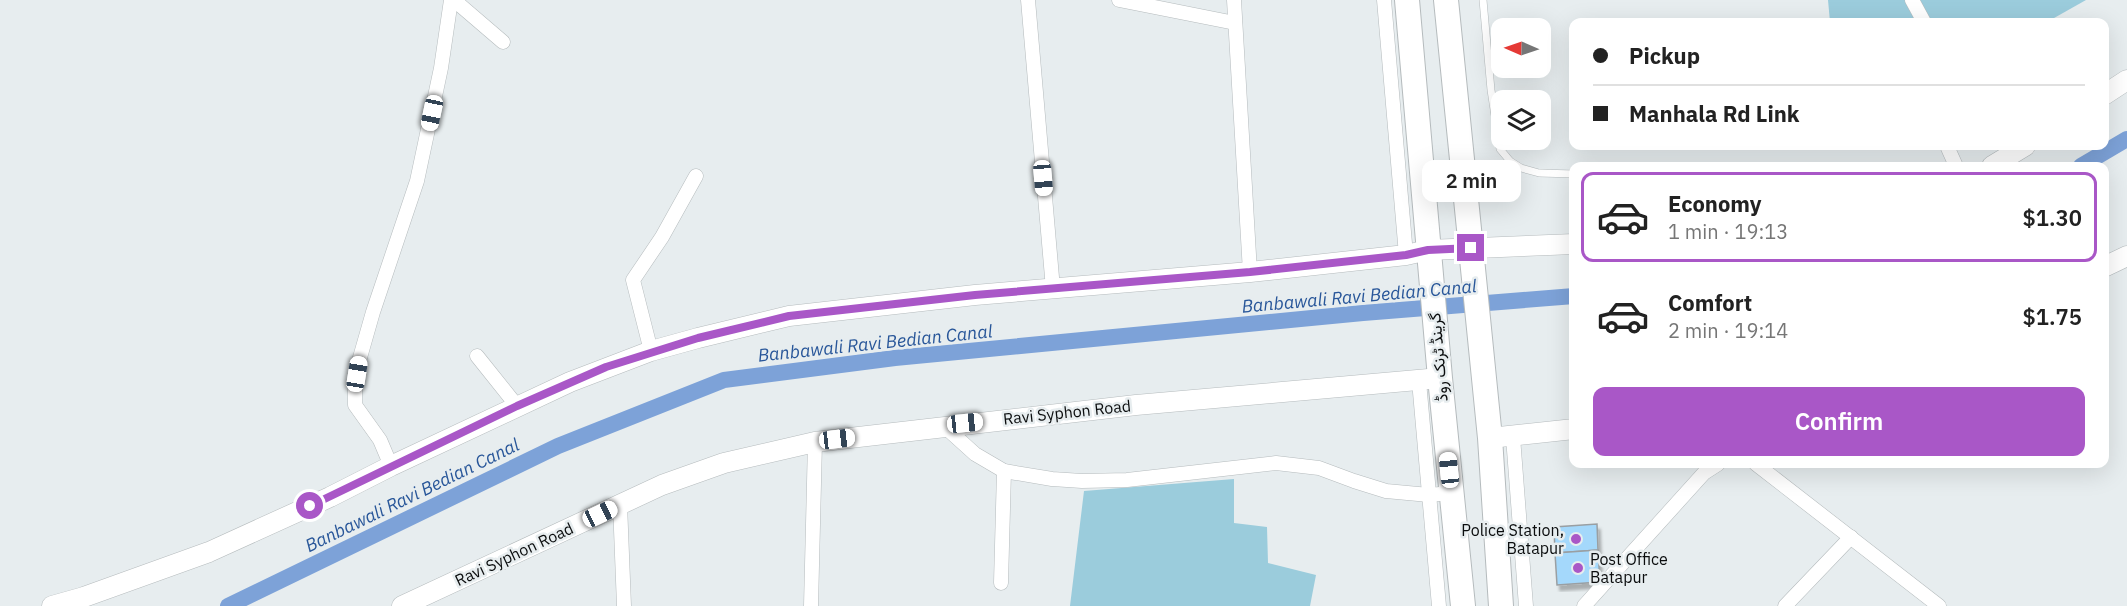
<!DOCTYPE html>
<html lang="en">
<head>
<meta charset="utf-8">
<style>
  :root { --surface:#fff; --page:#f6f6f6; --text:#222; --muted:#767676; --line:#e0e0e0; --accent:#a957c7 }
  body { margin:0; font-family:"IBM Plex Sans",Vazirmatn,sans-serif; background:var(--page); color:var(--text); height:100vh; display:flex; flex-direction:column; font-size:22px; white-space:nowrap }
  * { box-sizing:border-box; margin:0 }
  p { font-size:20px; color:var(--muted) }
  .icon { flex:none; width:33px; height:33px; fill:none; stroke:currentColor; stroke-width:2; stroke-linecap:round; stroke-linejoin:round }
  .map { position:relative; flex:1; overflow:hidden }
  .drawer { position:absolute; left:1569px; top:162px; width:540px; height:306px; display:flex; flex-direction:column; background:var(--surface); border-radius:12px; box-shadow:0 6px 24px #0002 }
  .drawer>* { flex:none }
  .hud { position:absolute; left:1569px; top:18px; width:540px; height:132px; border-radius:12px; box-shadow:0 6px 24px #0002; display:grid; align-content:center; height:132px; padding:0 24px; background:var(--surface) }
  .needle { width:39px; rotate:272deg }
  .buttons { position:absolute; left:1491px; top:18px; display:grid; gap:12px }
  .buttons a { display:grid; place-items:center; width:60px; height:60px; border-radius:12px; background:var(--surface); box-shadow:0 6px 24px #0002; font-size:30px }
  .end { position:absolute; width:27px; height:27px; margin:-14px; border:8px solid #a957c7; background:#fff; box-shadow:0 0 0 3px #fff }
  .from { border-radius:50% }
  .bubble { position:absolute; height:42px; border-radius:12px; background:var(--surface); box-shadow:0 6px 24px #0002; font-size:20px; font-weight:600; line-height:42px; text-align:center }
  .car { position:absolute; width:18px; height:36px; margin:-18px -9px; border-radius:8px; box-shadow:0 0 4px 2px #0007; background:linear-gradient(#fff 24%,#345 0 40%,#fff 0 76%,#345 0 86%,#fff 0) }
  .hud b { display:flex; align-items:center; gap:21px; height:57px; font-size:22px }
  .hud b+b { border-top:2px solid var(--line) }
  .hud i { width:15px; height:15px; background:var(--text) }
  ul { padding:10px 0 0; list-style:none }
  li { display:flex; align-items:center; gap:18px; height:90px; margin:0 12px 9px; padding:0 12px; border:3px solid transparent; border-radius:12px }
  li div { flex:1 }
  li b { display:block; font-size:22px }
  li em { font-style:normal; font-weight:600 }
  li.active { border-color:var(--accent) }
  li>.icon { width:54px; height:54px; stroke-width:1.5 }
  .button { display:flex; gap:12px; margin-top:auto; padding:12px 24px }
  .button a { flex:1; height:69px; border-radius:12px; background:var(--accent); color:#fff; font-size:24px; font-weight:600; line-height:69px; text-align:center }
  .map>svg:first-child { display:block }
</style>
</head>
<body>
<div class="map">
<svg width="2127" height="606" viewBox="0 0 2127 606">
  <defs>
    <filter id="shadow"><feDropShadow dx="3" dy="5.5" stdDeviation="1.5" flood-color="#0004"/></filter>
  </defs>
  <rect width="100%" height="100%" fill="#e7edef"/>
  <g fill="#9bccdc">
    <polygon points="1828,0 2086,0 2047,22 1830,22"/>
    <polygon points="1234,479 1234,523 1267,527 1268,563 1316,575 1310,606 1070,606 1084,491"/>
  </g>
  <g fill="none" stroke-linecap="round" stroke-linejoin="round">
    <g stroke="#7da2d8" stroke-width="16">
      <polyline points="2081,166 2127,139"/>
      <polyline points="228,606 558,446 724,380 895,358 1363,313 1574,296"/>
    </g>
  </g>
  <g fill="#a4d8fb" stroke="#9a9fa2" stroke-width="1.5" filter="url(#shadow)">
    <polygon points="1597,524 1598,550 1555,553 1554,527"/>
    <polygon points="1598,550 1600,582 1557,585 1555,553"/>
  </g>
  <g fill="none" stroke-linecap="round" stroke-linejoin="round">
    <defs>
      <polyline id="lane" points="1483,0 1491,90 1500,149 1510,161 1521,168 1539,173 1574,174"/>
      <g id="street">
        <polyline points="454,0 503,42"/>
        <polyline points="1028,0 1053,289"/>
        <polyline points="1119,0 1235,23"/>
        <polyline points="1234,0 1250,272"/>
        <polyline points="1384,0 1406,255"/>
        <polyline points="1912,0 1924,22"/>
        <polyline points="1947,146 1956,166"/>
        <polyline points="651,351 633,280 662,237 696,176"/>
        <polyline points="477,356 517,406"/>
        <polyline points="1419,381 1439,606"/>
        <polyline points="944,426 975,454 1004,471 1052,479 1082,481 1127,480 1276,463 1319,468 1354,481 1386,491 1429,495 1451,493"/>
        <polyline points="1513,437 1526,606"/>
        <polyline points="1756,464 1939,606"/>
        <polyline points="391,466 380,440 355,405 355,387 359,361 373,312 417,181 441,68 451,0"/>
        <polyline points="620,504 624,606"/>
        <polyline points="1001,583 1004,471"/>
        <polyline points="811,606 815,442"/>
        <polyline points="1584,606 1704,473 1718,464"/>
        <polyline points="1785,606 1851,537"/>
      </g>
      <g id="secondary">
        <polyline points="2104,95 2127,80"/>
        <polyline points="1992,166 2025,146"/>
        <polyline points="2104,267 2127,256"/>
        <polyline points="1490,438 1574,429"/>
        <polyline points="52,606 84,597 209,552 330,497 391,466 570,382 651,351 698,338 789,316 975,295 1250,272 1406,255 1428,250 1574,244"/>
        <polyline points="402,606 662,485 724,463 815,442 1136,405 1440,378"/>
      </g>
      <g id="highway">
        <polyline points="1407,0 1440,378 1463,606"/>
        <polyline points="1446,0 1490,438 1501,606"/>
      </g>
    </defs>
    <use href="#lane" stroke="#b5bbbd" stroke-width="8"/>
    <use href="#street" stroke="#b5bbbd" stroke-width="15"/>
    <use href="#secondary" stroke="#b5bbbd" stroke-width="21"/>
    <use href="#highway" stroke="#b5bbbd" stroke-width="26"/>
    <use href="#lane" stroke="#fff" stroke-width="7"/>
    <use href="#street" stroke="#fff" stroke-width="14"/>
    <use href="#secondary" stroke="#fff" stroke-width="20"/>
    <use href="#highway" stroke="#fff" stroke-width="24"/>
  </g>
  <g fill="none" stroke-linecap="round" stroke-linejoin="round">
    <polyline stroke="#a957c7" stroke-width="8" points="310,506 517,406 606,367 698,338 789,316 975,295 1250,272 1406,255 1428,250 1471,248"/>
  </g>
  <g fill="#a957c7" stroke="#e7edef" stroke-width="2">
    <circle cx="1576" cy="539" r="6"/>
    <circle cx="1578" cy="568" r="6"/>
  </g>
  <g text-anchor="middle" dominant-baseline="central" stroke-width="5" stroke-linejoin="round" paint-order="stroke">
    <g font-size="16" fill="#0b0d0e" stroke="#e7edef">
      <text transform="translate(1438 357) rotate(-95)">گرینڈ ٹرنک روڈ</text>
      <text transform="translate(1067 412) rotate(-6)">Ravi Syphon Road</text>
      <text transform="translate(514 554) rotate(-25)">Ravi Syphon Road</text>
    </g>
    <g font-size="16" fill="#0b0d0e" stroke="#e7edef" text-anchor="end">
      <text x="1564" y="530">Police Station,<tspan x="1564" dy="18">Batapur</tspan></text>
      <text x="1590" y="559" text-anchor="start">Post Office<tspan x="1590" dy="18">Batapur</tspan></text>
    </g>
    <g font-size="18" font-style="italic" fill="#285699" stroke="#e7edef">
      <text transform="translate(1359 296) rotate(-5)">Banbawali Ravi Bedian Canal</text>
      <text transform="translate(875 343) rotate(-6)">Banbawali Ravi Bedian Canal</text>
      <text transform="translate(412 495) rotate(-26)">Banbawali Ravi Bedian Canal</text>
    </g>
  </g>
</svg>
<div class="buttons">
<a><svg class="needle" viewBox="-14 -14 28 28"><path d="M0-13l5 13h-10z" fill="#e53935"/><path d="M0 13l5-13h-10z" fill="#767676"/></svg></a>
<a><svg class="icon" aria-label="layers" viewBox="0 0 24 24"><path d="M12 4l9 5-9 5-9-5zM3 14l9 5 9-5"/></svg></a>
</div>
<i class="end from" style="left:310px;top:506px"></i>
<i class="end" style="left:1471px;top:248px"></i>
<div class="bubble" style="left:1422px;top:160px;width:99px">2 min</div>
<i class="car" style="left:432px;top:113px;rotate:192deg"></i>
<i class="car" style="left:1043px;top:178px;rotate:175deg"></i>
<i class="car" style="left:357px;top:374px;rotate:9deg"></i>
<i class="car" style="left:965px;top:423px;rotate:84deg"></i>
<i class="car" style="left:837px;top:439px;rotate:83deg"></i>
<i class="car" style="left:1449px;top:470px;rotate:354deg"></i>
<i class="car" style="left:600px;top:514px;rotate:65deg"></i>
<div class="hud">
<b><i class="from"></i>Pickup</b>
<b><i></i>Manhala Rd Link</b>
</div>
<section class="drawer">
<ul>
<li class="active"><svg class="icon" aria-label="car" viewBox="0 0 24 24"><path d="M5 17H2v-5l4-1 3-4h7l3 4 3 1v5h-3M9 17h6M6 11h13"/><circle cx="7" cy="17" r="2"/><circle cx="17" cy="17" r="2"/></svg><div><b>Economy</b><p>1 min · 19:13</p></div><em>$1.30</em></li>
<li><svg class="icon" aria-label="car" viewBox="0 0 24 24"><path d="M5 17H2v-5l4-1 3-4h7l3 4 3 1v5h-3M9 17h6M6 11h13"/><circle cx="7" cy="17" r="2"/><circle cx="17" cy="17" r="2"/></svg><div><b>Comfort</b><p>2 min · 19:14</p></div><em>$1.75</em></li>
</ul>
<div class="button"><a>Confirm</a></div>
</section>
</div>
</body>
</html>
